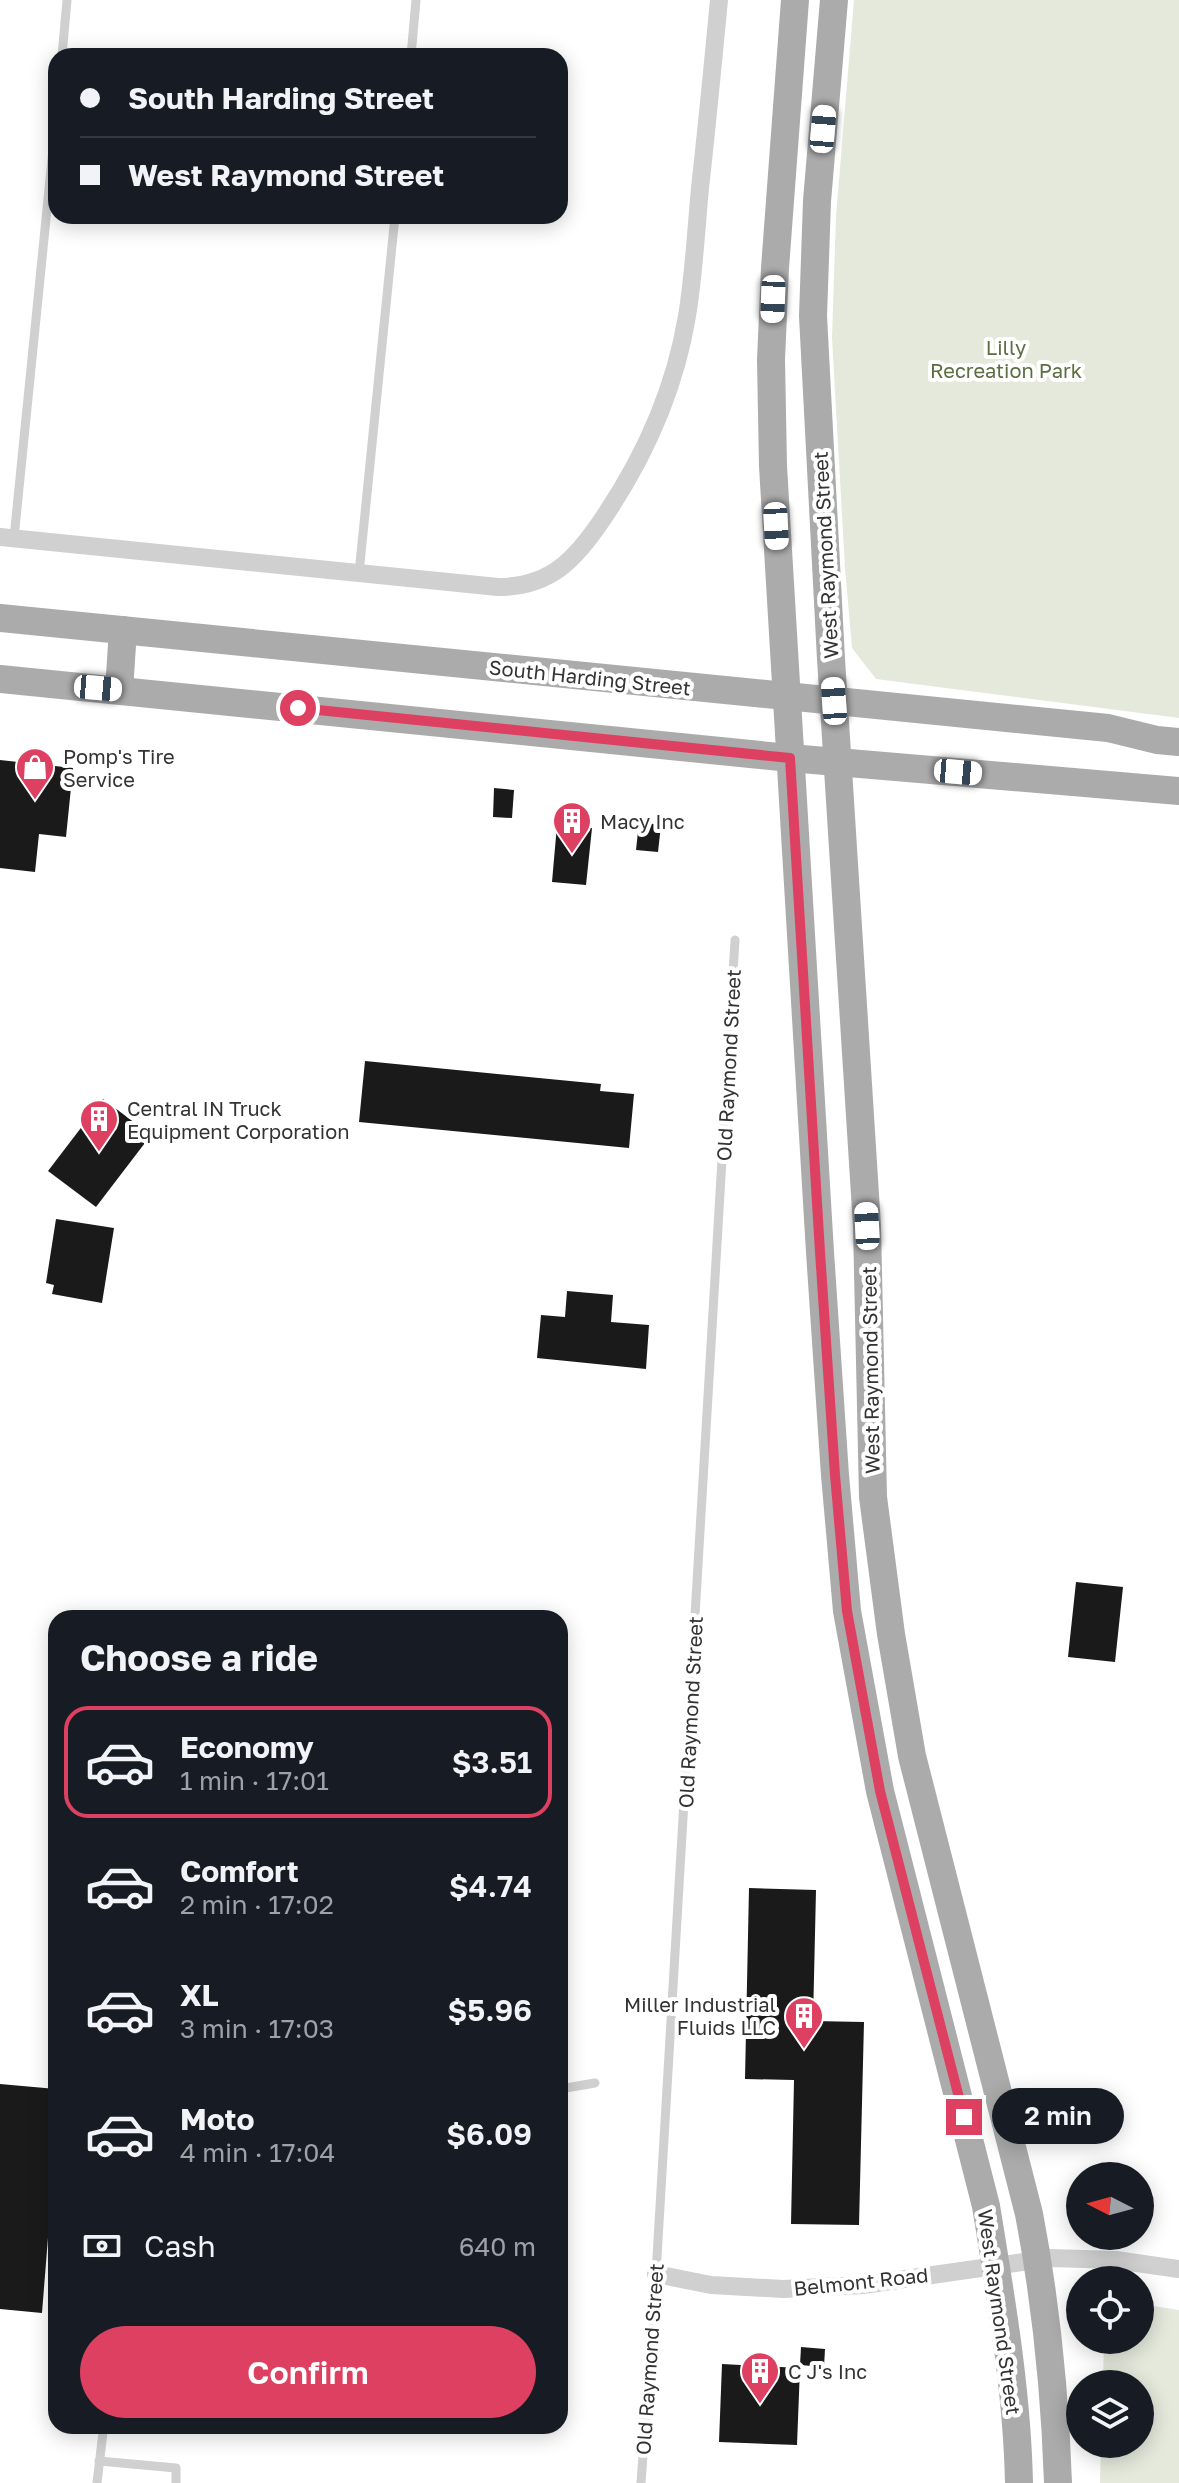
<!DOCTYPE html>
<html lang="en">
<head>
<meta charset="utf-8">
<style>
  :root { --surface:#171b24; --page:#20242c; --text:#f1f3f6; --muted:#9ea1a6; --line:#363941; --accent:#de4061 }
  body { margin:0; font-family:"Golos Text",sans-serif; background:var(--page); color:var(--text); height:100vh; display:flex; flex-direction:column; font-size:30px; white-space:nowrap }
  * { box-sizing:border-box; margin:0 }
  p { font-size:26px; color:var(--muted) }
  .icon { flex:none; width:44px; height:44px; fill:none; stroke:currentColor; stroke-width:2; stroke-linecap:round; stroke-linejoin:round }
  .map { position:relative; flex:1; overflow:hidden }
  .drawer { position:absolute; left:48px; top:1610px; width:520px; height:824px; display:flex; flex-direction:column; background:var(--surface); border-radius:24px; box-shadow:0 4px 20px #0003 }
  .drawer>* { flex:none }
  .guide { position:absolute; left:48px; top:48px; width:520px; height:176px; border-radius:24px; box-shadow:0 4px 20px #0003; display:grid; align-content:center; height:176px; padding:0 32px; background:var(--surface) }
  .needle { width:52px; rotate:276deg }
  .controls { position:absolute; left:1066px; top:2162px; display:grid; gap:16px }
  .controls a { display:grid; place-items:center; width:88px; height:88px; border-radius:50%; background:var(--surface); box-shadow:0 4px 20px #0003; font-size:40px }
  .end { position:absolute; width:36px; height:36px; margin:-18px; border:10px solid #de4061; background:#fff; box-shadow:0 0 0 4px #fff }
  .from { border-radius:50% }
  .bubble { position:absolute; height:56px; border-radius:28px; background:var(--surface); box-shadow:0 4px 20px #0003; font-size:26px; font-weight:600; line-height:56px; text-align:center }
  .car { position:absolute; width:24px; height:48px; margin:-24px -12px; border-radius:10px; box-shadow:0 0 6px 2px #0007; background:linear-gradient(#fff 24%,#345 0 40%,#fff 0 76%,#345 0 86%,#fff 0) }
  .guide b { display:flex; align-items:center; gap:28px; height:76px; font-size:30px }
  .guide b+b { border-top:2px solid var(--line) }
  .guide i { width:20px; height:20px; background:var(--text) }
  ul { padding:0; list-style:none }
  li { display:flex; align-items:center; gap:24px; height:112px; margin:0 16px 12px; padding:0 16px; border:4px solid transparent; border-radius:24px }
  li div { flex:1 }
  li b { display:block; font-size:30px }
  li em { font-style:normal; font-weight:600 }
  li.on { border-color:var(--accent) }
  li>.icon { width:72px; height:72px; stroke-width:1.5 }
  h2 { padding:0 32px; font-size:36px; line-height:96px }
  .pay { display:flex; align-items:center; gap:20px; height:88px; padding:0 32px; font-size:30px }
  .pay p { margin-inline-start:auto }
  .action { display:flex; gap:16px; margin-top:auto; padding:16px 32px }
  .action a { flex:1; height:92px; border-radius:48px; background:var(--accent); color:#fff; font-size:32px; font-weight:600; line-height:92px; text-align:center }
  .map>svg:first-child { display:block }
</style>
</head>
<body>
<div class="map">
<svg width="1179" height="2483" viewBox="0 0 1179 2483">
  <rect width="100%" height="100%" fill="#fff"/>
  <g fill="#e4e9dc">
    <polygon points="854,0 1179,0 1179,718 876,679 852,648 845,568 832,338 836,216"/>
    <polygon points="1147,2305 1179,2310 1179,2483 1100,2483 1101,2444 1140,2444 1140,2384 1103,2384 1104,2340 1140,2340 1140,2307"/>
  </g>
  <g fill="#1a1a1a">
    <polygon points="0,760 73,768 66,837 39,834 35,872 0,868"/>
    <polygon points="494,788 514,790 512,818 493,817"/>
    <polygon points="639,822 661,825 658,852 636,850"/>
    <polygon points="557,825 592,828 586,885 552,882"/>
    <polygon points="365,1061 601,1084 600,1091 634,1094 629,1148 359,1122"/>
    <polygon points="103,1099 151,1135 96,1207 48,1171"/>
    <polygon points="56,1219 114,1228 102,1303 52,1294 54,1285 46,1283"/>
    <polygon points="567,1291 613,1295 611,1322 649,1325 646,1369 537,1358 541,1315 565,1317"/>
    <polygon points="1076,1582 1123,1587 1115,1662 1068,1657"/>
    <polygon points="749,1888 816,1890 813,2021 864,2022 859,2225 791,2224 794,2080 745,2079"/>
    <polygon points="0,2084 56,2089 56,2137 42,2313 0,2309"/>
    <polygon points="801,2347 825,2349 824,2367 800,2365"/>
    <polygon points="722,2364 800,2368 797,2445 719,2442"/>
  </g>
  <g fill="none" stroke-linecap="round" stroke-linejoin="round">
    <g stroke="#d0d0d0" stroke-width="9">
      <polyline points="62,56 67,0"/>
      <polyline points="411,56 416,0"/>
      <polyline points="14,538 56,119"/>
      <polyline points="359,573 395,216"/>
      <polyline points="560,2089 595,2083"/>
      <polyline points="96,2426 103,2432 97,2483"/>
      <polyline points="99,2461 176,2468 176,2483"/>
      <polyline points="641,2483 656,2274 735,940"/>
    </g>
    <g stroke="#d0d0d0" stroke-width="18">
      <path d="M 0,537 L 498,587 C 551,587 576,559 604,517 C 645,456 675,389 687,316 C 694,274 696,231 700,188 C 707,126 713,63 719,0"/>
      <polyline points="656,2274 711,2285 783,2289 863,2285 1051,2258 1116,2260 1179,2269"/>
    </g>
    <g stroke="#ababab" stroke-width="28">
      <path d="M 795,0 L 775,268 L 771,360 L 773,466 L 820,1252 L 835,1475 L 847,1611 L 880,1791 L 986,2206 C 1001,2298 1017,2390 1019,2483"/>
      <path d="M 834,0 L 817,201 L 813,316 L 831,659 L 867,1226 L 873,1497 L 891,1634 L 912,1756 L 1029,2214 C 1046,2303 1055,2393 1058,2483"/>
      <polyline points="0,618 1108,728 1157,740 1179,742"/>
      <polyline points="0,679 790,758 1179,791"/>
      <polyline points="119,690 123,630"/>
    </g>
  </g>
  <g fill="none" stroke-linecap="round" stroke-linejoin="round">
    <polyline stroke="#de4061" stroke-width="10" points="298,708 790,758 820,1252 835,1475 847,1611 880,1791 964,2117"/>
  </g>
  <defs>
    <symbol id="shop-pin" viewBox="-11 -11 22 30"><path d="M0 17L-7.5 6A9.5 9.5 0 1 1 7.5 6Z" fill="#de4061" stroke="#fff"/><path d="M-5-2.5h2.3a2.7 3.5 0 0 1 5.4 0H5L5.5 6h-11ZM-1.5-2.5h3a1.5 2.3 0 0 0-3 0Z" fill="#fff"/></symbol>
    <symbol id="building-pin" viewBox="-11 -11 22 30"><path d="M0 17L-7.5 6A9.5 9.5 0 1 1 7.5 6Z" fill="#de4061" stroke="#fff"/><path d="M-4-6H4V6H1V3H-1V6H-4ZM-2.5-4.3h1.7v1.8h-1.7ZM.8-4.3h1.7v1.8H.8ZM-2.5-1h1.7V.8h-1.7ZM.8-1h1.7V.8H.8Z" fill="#fff"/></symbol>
  </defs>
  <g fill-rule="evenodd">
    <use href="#shop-pin" x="13" y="745" width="44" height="60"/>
    <use href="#building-pin" x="550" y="799" width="44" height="60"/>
    <use href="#building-pin" x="77" y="1097" width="44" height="60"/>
    <use href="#building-pin" x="782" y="1994" width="44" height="60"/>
    <use href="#building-pin" x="738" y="2349" width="44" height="60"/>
  </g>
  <g text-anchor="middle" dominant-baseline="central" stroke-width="8" stroke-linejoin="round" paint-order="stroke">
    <g font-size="20" fill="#5c6d41" stroke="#fff">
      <text x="1006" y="347">Lilly<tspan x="1006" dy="23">Recreation Park</tspan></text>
    </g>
    <g font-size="20" fill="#333" stroke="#fff">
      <text transform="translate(825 555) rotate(-93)">West Raymond Street</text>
      <text transform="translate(590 677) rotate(6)">South Harding Street</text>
      <text transform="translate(728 1065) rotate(-87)">Old Raymond Street</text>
      <text transform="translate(870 1370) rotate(-91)">West Raymond Street</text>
      <text transform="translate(690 1712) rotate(-87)">Old Raymond Street</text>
      <text transform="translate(861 2281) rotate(-6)">Belmont Road</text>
      <text transform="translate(1000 2312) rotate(82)">West Raymond Street</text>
      <text transform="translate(649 2359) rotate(-86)">Old Raymond Street</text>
    </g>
    <g font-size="20" fill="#333" stroke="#fff" text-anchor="start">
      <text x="63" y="756">Pomp's Tire<tspan x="63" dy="23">Service</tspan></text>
      <text x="600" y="821">Macy Inc</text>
      <text x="127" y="1108">Central IN Truck<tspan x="127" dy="23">Equipment Corporation</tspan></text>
      <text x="776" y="2004" text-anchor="end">Miller Industrial<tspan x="776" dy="23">Fluids LLC</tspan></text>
      <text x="788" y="2371">C J's Inc</text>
    </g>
  </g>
</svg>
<div class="controls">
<a><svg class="needle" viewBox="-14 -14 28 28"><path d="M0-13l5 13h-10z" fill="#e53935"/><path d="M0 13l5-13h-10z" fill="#9ea1a6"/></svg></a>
<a><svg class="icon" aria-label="locate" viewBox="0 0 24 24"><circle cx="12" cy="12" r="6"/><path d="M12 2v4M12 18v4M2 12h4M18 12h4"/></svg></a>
<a><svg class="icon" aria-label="layers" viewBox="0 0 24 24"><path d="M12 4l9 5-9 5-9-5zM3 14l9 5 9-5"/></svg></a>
</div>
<i class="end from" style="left:298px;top:708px"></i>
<i class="end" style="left:964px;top:2117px"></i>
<div class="bubble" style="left:992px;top:2088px;width:132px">2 min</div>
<i class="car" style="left:823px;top:129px;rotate:5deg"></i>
<i class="car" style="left:773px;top:299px;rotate:182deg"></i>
<i class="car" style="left:776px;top:526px;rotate:177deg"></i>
<i class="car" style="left:98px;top:688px;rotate:95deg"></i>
<i class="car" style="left:834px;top:701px;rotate:356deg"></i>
<i class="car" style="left:958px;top:772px;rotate:95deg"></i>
<i class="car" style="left:867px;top:1226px;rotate:357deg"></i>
<div class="guide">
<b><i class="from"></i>South Harding Street</b>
<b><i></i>West Raymond Street</b>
</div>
<section class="drawer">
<h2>Choose a ride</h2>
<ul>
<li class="on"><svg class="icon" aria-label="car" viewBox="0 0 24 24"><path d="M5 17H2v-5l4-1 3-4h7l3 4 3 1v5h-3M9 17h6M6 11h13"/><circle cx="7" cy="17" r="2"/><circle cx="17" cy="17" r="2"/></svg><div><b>Economy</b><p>1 min · 17:01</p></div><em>$3.51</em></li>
<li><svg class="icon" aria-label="car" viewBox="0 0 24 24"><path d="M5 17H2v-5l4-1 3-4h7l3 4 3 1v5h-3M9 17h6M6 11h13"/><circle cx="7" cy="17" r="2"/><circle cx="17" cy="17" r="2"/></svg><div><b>Comfort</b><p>2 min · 17:02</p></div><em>$4.74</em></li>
<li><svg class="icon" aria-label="car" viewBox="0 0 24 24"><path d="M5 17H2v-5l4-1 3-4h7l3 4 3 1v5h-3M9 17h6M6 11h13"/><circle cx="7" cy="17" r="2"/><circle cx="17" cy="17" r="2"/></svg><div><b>XL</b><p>3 min · 17:03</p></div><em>$5.96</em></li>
<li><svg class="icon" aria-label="car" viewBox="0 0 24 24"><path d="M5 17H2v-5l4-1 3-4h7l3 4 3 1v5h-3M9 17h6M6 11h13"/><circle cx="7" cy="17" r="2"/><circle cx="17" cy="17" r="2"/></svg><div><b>Moto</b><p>4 min · 17:04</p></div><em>$6.09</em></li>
</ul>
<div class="pay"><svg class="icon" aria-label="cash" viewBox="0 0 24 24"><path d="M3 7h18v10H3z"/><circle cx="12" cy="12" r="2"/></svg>Cash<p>640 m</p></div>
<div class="action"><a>Confirm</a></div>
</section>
</div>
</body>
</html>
